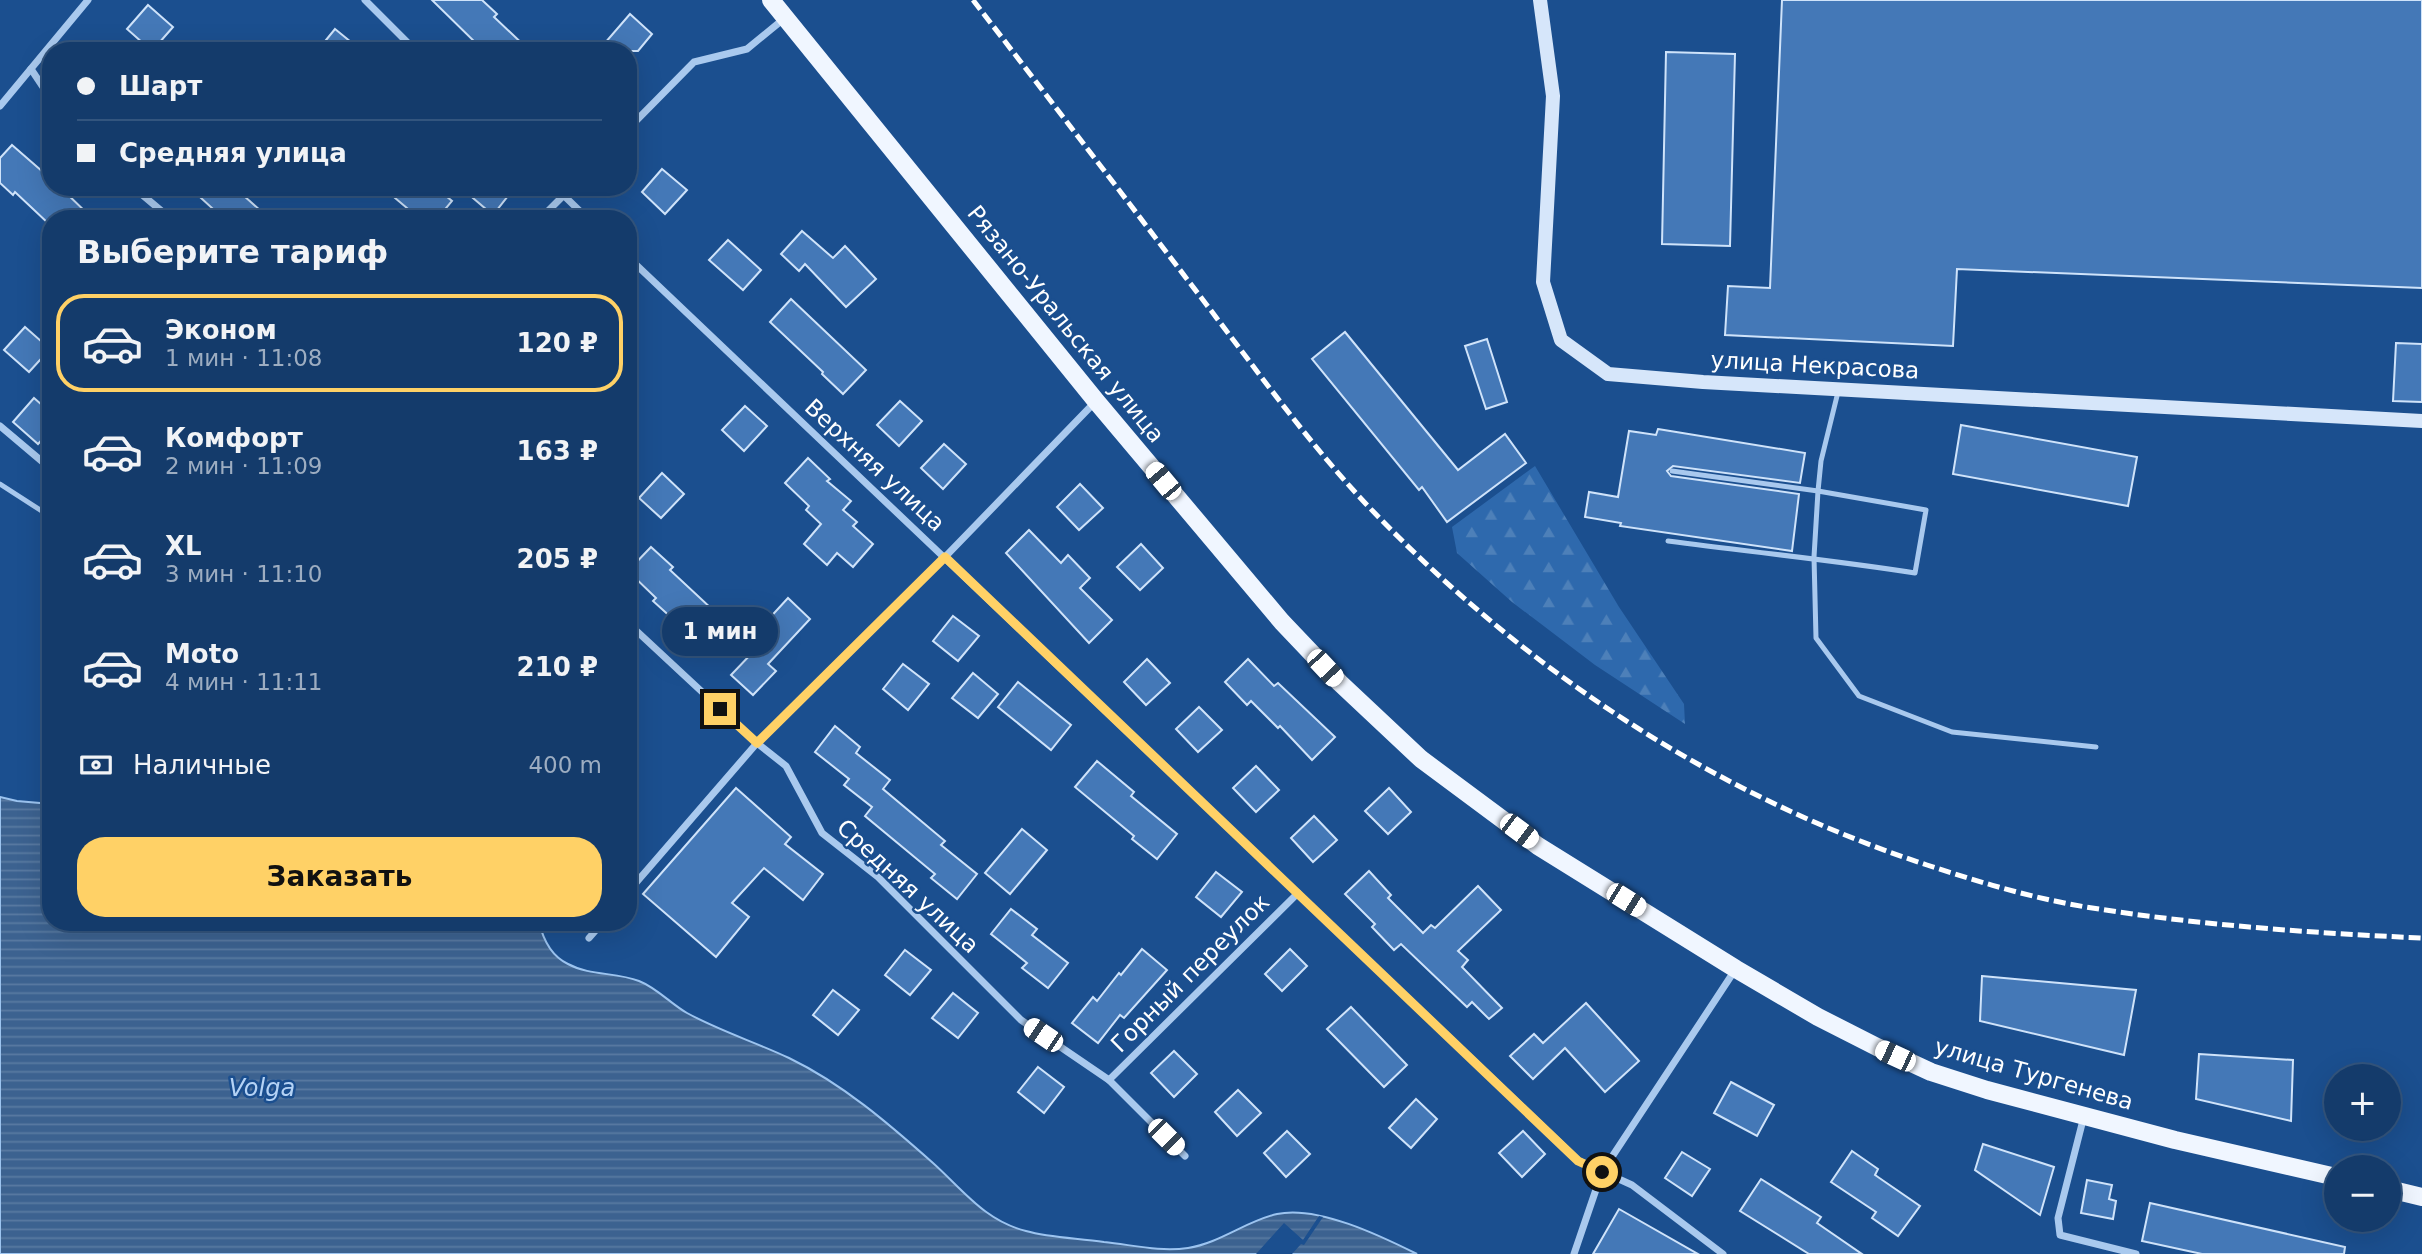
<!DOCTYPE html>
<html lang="ru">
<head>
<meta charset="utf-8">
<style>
  :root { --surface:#143b6b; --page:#1d4271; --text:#f1f3f6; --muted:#9dadc1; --line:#33557e; --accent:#ffd166 }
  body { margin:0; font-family:"DejaVu Sans",sans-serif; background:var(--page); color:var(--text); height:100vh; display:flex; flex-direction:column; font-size:26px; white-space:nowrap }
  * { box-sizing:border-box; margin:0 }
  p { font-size:23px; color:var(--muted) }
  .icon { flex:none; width:38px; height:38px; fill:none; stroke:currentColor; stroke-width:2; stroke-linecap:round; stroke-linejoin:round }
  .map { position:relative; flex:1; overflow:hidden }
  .drawer { position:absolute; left:42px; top:210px; width:595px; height:721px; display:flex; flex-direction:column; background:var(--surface); border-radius:28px; box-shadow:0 7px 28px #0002,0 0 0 2px var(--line) }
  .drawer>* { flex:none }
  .banner { position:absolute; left:42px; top:42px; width:595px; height:154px; border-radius:28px; box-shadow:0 7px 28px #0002,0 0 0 2px var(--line); display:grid; align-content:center; height:154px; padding:0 35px; background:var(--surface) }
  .fabs { position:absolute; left:2324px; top:1064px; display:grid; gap:14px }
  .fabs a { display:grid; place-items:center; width:77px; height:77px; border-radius:50%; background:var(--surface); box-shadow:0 7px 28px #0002,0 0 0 2px var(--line); font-size:35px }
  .end { position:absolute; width:32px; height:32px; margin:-16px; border:9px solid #ffd166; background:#111; box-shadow:0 0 0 4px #111 }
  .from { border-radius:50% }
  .bubble { position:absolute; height:49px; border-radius:24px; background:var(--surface); box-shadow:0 7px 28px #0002,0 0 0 2px var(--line); font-size:23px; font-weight:600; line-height:49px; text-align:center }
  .car { position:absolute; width:21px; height:42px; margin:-21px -10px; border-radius:9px; box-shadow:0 0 5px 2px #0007; background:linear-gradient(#fff 24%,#345 0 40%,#fff 0 76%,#345 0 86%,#fff 0) }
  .banner b { display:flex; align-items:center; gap:24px; height:66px; font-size:26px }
  .banner b+b { border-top:2px solid var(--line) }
  .banner i { width:18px; height:18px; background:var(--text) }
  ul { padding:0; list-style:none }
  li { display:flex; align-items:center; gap:21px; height:98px; margin:0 14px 10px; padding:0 21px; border:4px solid transparent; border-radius:28px }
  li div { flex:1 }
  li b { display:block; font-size:26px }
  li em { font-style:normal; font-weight:600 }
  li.on { border-color:var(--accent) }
  li>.icon { width:63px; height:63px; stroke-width:1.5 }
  h2 { padding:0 35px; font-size:32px; line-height:84px }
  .pay { display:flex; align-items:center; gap:18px; height:77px; padding:0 35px; font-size:26px }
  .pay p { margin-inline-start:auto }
  .button { display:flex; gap:14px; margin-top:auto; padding:14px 35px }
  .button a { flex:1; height:80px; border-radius:28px; background:var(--accent); color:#111; font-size:28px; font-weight:600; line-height:80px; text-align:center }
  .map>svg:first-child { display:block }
</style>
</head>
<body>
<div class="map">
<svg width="2422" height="1254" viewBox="0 0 2422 1254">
  <defs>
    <pattern id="forest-firs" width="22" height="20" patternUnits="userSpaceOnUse" patternTransform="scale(1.75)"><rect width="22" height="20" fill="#2e69ad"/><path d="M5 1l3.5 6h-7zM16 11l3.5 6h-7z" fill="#4d80b9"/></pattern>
    <pattern id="water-rules" width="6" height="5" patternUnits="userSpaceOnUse" patternTransform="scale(1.75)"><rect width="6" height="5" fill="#3c6290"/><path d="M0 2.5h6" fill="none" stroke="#597aa1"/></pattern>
  </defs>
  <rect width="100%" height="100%" fill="#1b4f8f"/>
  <polygon fill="url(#forest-firs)" points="1535,466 1619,607 1684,704 1685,724 1595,665 1512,602 1457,553 1452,527"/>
  <path fill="url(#water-rules)" stroke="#9cc4f0" stroke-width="2" d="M 0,797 L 17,801 L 51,804 L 51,922 L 539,922 C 543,939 551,956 568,964 C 590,976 616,972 639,981 C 657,988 671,1004 687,1013 C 720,1031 755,1042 789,1058 C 843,1084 889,1124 933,1163 C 963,1190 985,1221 1026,1231 C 1051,1238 1078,1238 1104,1242 C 1133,1245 1159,1252 1188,1248 C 1220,1243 1246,1221 1277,1214 C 1317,1205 1381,1236 1417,1254 L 0,1254 Z"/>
  <polygon fill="#1b4f8f" points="1319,1216 1323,1217 1304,1245 1301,1244 1292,1254 1256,1254 1284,1223 1303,1240"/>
  <g fill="#4478b7" stroke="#cfe3fa" stroke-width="2">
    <polygon points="432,0 482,0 497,14 494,17 530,51 484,51"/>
    <polygon points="1782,0 2422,0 2422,288 1957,269 1953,346 1725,335 1728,286 1770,288"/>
    <polygon points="148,5 173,27 152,51 127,29"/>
    <polygon points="630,14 652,34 638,51 598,51"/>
    <polygon points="335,29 362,51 317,51"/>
    <polygon points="1666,52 1735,54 1730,246 1662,244"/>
    <polygon points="12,145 51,179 51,187 60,187 93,219 51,219 49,224 15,192 13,195 0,183 0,158"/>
    <polygon points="662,169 687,190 665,214 642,192"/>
    <polygon points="189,187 234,187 270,219 224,219"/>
    <polygon points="382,187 435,187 452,201 437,219 420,219"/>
    <polygon points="460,187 515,187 493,215"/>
    <polygon points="802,231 833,258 845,246 876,279 846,307 805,264 799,271 781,254"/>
    <polygon points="728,240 761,270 743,290 709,260"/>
    <polygon points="791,299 866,370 843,394 822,374 823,372 770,322"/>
    <polygon points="25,327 50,349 29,372 4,350"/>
    <polygon points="1345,332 1458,470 1505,434 1526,463 1447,522 1422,487 1419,490 1312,359"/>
    <polygon points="1487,339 1507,402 1486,409 1465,346"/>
    <polygon points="2396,343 2422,344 2422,402 2393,401"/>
    <polygon points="34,398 51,413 51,430 38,444 13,422"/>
    <polygon points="900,401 922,421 899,446 877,425"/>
    <polygon points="745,406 767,426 744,451 722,430"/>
    <polygon points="1961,425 2137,457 2128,506 1953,474"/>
    <polygon points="1658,429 1805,453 1800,483 1673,466 1667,471 1671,476 1799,494 1792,551 1620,526 1621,523 1585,517 1589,492 1618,497 1629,431 1656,435"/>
    <polygon points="944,444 966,464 943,489 921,468"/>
    <polygon points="808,458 830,479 827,481 851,501 843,510 857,522 853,526 873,544 853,567 837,553 827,565 804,544 821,524 806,510 809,506 785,483"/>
    <polygon points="662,473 684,494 661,518 639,498"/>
    <polygon points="1080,484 1103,508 1079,530 1057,507"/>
    <polygon points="1029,530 1061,563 1068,555 1090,578 1080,588 1112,620 1089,643 1006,553"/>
    <polygon points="1141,544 1163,568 1140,590 1117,567"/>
    <polygon points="651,547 673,567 670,570 728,624 705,648 653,601 656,598 628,571"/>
    <polygon points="788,598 810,619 768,664 776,671 753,695 731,675 773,631 765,623"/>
    <polygon points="953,616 979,636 958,661 933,641"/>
    <polygon points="1147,659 1170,683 1146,705 1124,682"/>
    <polygon points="1248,659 1274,686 1278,683 1335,737 1312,760 1280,726 1278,728 1251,701 1247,705 1225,682"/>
    <polygon points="903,664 929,684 908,710 883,689"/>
    <polygon points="973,673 998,694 978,718 952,698"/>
    <polygon points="1018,682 1071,725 1051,750 998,707"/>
    <polygon points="1199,707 1222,730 1198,752 1176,729"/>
    <polygon points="835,726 860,747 856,753 890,780 883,789 945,841 941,845 977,874 957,899 931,878 935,874 865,816 872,807 844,785 849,779 815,752"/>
    <polygon points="1097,761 1134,792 1131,796 1177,834 1157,859 1132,839 1134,836 1075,787"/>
    <polygon points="1256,766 1279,790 1256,812 1233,788"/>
    <polygon points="736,788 791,837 785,844 823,874 803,900 764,868 732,903 749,917 716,957 643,894"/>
    <polygon points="1389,788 1411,812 1388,834 1365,811"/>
    <polygon points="1314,816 1337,840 1313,862 1291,838"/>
    <polygon points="1022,829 1047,850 1010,894 985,873"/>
    <polygon points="1369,871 1391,895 1388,898 1423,933 1431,925 1435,928 1478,886 1501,910 1458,951 1468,960 1462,967 1502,1008 1489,1019 1472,1002 1467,1007 1401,944 1394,950 1372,927 1375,924 1345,894"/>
    <polygon points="1216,872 1242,892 1221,917 1196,897"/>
    <polygon points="1011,909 1037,929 1032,935 1068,963 1048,988 1022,968 1027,963 991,934"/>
    <polygon points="1142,949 1167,970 1124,1018 1120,1015 1098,1043 1072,1023 1093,997 1097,1001 1119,973 1121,975"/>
    <polygon points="1290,949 1307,966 1282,991 1265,974"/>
    <polygon points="905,950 931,970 910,995 885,975"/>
    <polygon points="1982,976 2136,990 2124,1055 1980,1021"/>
    <polygon points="833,990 859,1010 838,1035 813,1015"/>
    <polygon points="953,993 978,1013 958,1038 932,1018"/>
    <polygon points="1586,1003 1639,1061 1605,1092 1565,1048 1533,1079 1510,1056 1534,1034 1543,1043"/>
    <polygon points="1351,1007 1407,1065 1384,1087 1327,1029"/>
    <polygon points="1174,1051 1197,1074 1174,1097 1151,1073"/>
    <polygon points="2199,1054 2293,1060 2291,1121 2196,1099"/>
    <polygon points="1038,1067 1064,1087 1044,1113 1018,1092"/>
    <polygon points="1731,1082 1774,1105 1757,1136 1714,1113"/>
    <polygon points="1238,1090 1261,1113 1237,1136 1215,1112"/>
    <polygon points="1416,1099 1437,1119 1411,1148 1389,1128"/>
    <polygon points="1287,1131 1310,1154 1286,1177 1264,1153"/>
    <polygon points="1523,1131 1545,1154 1522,1177 1499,1153"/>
    <polygon points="1983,1144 2054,1167 2040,1215 1975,1170"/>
    <polygon points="1852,1151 1878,1169 1875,1175 1920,1206 1898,1236 1872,1218 1876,1212 1831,1182"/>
    <polygon points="1682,1152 1710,1169 1692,1196 1665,1178"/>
    <polygon points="1761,1179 1821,1217 1817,1223 1862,1254 1809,1254 1740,1211"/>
    <polygon points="2087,1180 2112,1185 2109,1199 2116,1201 2113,1219 2081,1213"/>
    <polygon points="2150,1203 2345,1247 2344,1254 2202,1254 2142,1241"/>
    <polygon points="1619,1209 1698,1254 1593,1254"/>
  </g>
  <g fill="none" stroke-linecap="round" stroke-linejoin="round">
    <g stroke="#a9c9ee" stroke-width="5">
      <polyline points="1838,392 1821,461 1818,491 1814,557 1816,638 1859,696 1952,732 2096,747"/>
      <polyline points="0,484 51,517"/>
      <path d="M 1668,541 C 1750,552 1833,560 1915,573 L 1926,510 L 1818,491 L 1672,471"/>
      <polyline points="45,774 51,754"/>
    </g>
    <g stroke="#a9c9ee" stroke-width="7">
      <polyline points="365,0 416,51"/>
      <polyline points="31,69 51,99"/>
      <polyline points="0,106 88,0"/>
      <polyline points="628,129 694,62 747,49 786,17"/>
      <polyline points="133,187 171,219"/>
      <polyline points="555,187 588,219"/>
      <polyline points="540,219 572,187"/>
      <polyline points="628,257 1579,1161 1632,1185 1723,1254"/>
      <polyline points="0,426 51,469"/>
      <polyline points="628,623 757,743 786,766 822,833 878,877 1021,1020 1109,1080 1185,1156"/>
      <polyline points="628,892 757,743 945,557 1096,401"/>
      <polyline points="589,938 603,922"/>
      <polyline points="1109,1080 1298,893"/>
      <polyline points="2084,1116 2058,1218 2060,1235 2136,1254"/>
      <polyline points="1574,1254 1602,1172 1735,970"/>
    </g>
    <polyline stroke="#d6e6fa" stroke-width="14" points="1540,0 1553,96 1543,282 1561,340 1608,374 1703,382 2422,421"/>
    <g stroke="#f0f6ff" stroke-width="18">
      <polyline points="771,0 1096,401 1282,622 1340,683 1421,759 1538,846 1736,969 1818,1017 1877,1047 1931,1072 1987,1090 2175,1140 2336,1177"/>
      <polyline points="2389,1189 2422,1197"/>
    </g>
    <path stroke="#fff" stroke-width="5" stroke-dasharray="12 5" stroke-linecap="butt" d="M 973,0 C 1051,101 1129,203 1206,304 C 1258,372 1308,442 1366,504 C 1522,668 1711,794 1927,865 C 1979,882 2032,898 2086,907 C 2197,925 2310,933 2422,938"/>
  </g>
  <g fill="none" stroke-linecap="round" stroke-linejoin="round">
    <polyline stroke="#ffd166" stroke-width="9" points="720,709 757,743 945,557 1578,1161 1602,1172"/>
  </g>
  <g text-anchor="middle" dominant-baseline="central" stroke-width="5" stroke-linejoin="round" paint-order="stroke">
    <g font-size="23" fill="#fff" stroke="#1b4f8f">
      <text transform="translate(1066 324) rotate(51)">Рязано-Уральская улица</text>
      <text transform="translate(1815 365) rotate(3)">улица Некрасова</text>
      <text transform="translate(875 465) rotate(43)">Верхняя улица</text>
      <text transform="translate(908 886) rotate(43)">Средняя улица</text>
      <text transform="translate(1190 973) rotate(-45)">Горный переулок</text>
      <text transform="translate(2034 1074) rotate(16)">улица Тургенева</text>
    </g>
    <g font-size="24" font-style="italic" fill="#b5d3f5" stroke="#1b4f8f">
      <text x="262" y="1088">Volga</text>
    </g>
  </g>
</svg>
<div class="fabs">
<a>+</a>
<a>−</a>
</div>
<i class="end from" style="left:1602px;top:1172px"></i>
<i class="end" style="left:720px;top:709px"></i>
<div class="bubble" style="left:662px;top:607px;width:116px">1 мин</div>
<i class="car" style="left:1163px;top:481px;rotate:320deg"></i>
<i class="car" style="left:1325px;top:668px;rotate:137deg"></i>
<i class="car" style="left:1519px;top:831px;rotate:127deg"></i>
<i class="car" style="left:1626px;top:900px;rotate:122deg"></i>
<i class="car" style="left:1043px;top:1035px;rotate:304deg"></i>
<i class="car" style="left:1895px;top:1056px;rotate:295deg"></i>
<i class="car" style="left:1166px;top:1137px;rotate:135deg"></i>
<div class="banner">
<b><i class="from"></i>Шарт</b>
<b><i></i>Средняя улица</b>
</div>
<section class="drawer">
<h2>Выберите тариф</h2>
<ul>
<li class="on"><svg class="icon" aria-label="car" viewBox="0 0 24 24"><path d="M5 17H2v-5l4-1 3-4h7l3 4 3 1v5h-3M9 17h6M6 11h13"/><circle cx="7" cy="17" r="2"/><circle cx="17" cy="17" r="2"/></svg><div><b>Эконом</b><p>1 мин · 11:08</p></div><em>120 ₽</em></li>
<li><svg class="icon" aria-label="car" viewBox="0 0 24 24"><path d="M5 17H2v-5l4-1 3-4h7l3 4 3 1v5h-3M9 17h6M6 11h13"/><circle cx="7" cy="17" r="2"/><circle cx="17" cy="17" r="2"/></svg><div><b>Комфорт</b><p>2 мин · 11:09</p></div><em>163 ₽</em></li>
<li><svg class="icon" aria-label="car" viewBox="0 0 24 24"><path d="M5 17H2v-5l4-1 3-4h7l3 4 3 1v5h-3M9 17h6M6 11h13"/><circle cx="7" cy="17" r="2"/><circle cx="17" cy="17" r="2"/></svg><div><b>XL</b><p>3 мин · 11:10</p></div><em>205 ₽</em></li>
<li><svg class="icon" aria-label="car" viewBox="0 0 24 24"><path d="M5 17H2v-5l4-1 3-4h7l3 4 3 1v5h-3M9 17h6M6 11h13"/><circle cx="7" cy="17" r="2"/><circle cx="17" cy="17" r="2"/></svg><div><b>Moto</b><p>4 мин · 11:11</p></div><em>210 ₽</em></li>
</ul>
<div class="pay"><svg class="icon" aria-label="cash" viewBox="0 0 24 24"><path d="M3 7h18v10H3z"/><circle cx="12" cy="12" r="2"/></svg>Наличные<p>400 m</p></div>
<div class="button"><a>Заказать</a></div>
</section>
</div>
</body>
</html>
